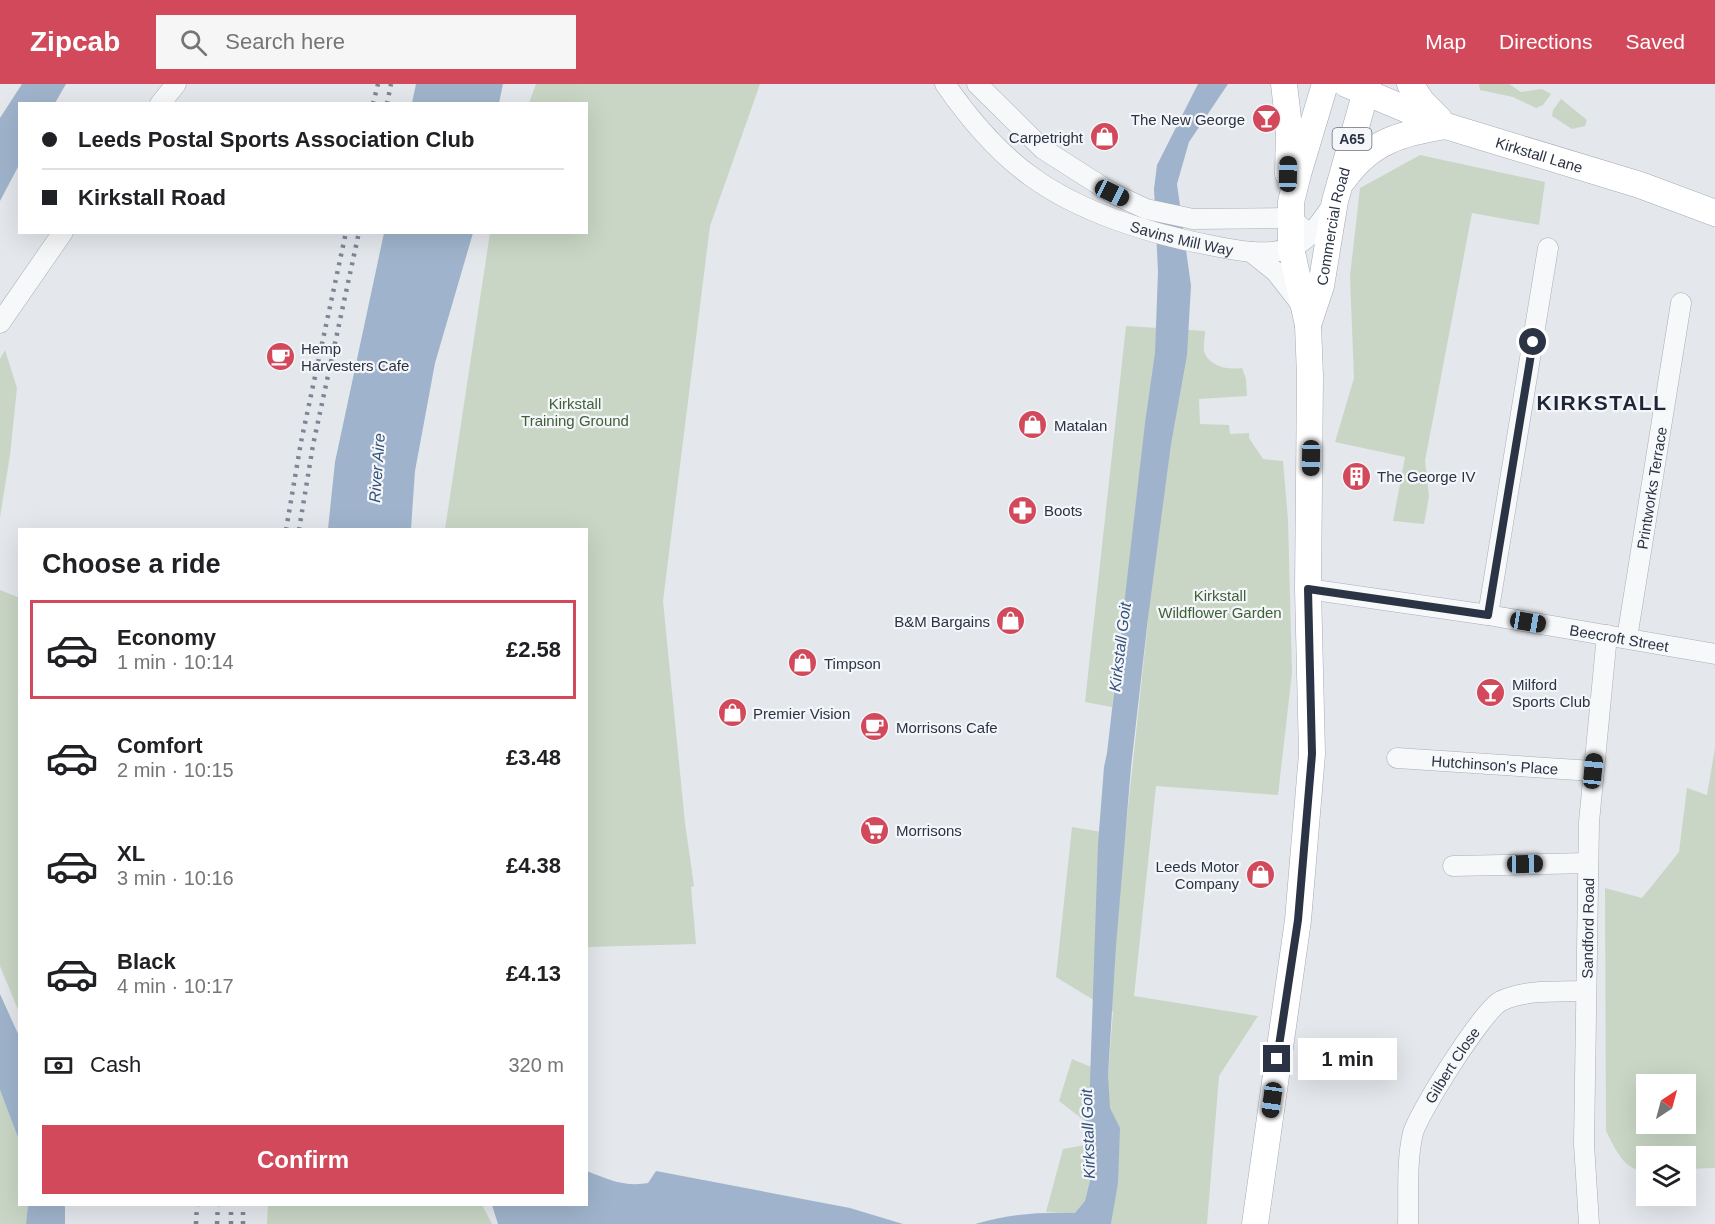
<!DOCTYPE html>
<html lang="en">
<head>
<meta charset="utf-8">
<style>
  :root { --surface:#fff; --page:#f6f6f6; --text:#202124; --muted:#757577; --line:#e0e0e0; --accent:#d1495b }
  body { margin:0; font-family:Arial,sans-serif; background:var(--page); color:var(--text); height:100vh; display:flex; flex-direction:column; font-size:22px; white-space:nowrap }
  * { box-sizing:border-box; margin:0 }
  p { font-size:20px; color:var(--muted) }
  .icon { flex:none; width:33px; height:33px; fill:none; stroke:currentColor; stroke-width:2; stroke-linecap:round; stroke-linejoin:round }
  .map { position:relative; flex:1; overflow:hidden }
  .side { position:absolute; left:18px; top:444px; width:570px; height:678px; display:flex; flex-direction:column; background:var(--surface); border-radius:0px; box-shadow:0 6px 24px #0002 }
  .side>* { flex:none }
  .banner { position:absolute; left:18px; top:18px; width:570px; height:132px; border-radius:0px; box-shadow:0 6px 24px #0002; display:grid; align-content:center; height:132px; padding:0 24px; background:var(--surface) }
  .needle { width:39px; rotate:36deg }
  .fabs { position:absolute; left:1636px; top:990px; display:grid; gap:12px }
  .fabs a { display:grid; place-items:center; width:60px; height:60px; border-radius:0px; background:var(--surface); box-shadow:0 6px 24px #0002; font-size:30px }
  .end { position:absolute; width:27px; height:27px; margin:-14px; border:8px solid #2b3445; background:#fff; box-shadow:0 0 0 3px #fff }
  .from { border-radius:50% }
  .bubble { position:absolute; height:42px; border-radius:0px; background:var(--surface); box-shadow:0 6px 24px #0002; font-size:20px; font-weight:700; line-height:42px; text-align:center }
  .car { position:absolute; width:18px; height:36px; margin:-18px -9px; border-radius:8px; box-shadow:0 0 4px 2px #0007; background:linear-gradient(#222 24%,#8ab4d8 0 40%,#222 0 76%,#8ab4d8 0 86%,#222 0) }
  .banner b { display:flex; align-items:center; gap:21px; height:57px; font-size:22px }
  .banner b+b { border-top:2px solid var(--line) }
  .banner i { width:15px; height:15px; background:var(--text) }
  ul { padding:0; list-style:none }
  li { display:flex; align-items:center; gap:18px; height:99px; margin:0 12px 9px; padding:0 12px; border:3px solid transparent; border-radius:0px }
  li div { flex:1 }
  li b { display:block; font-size:22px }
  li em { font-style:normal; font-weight:700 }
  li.current { border-color:var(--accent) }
  li>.icon { width:54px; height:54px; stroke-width:1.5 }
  h2 { padding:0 24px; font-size:27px; line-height:72px }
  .pay { display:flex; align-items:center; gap:15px; height:66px; padding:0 24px; font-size:22px }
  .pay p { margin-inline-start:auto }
  .primary-button { display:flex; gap:12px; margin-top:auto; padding:12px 24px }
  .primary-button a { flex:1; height:69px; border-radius:0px; background:var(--accent); color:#fff; font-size:24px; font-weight:700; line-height:69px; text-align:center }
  header { display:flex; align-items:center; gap:36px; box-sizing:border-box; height:84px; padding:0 30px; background:var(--accent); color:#fff }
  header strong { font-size:28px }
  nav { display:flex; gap:33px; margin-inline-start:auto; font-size:21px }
  .search { width:420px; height:54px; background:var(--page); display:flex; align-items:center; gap:15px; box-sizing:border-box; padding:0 21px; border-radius:0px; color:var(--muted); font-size:22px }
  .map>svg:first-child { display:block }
</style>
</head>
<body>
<header>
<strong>Zipcab</strong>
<div class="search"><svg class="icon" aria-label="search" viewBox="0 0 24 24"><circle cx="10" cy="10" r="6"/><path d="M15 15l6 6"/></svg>Search here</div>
<nav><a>Map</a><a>Directions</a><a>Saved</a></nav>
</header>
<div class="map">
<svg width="1715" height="1140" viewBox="0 0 1715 1140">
  <rect width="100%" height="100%" fill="#e4e7ec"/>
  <g fill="#c9d6c5" fill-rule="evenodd">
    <polygon points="536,0 760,0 710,142 663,517 685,739 694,802 691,803 696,860 587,863 586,446 445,445 490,149 586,148 586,20 529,19"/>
    <polygon points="1479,0 1509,0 1521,8 1542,5 1551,10 1543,21 1536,24 1513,13 1480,6"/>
    <polygon points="1561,15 1587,36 1585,42 1572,45 1552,32 1553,26"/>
    <polygon points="1420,71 1545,98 1539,141 1472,129 1425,377 1429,412 1424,440 1393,437 1405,373 1335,358 1354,294 1350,192 1360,104"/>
    <path d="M 1126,242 L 1205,247 C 1205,253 1203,261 1204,267 C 1209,283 1229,286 1242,284 L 1246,295 L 1247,312 L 1199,315 L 1200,340 L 1229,341 L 1230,350 L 1249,349 L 1249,354 L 1263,375 L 1283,377 L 1288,436 L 1292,589 L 1278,711 L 1156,702 L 1134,912 L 1258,932 L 1219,992 L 1207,1140 L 1111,1140 L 1114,1120 L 1075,1129 L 1046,1128 L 1063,1065 L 1086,1061 L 1085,1037 L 1059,1017 L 1072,975 L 1108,990 L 1113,928 L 1056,893 L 1072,743 L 1125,752 L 1148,537 L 1120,548 L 1112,623 L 1085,618 Z"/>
    <polygon points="5,266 17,304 10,371 0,433 0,275"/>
    <polygon points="0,506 20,514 19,928 0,882"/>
    <path d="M 1715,664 L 1715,1085 L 1714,1084 L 1686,1085 L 1686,1072 L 1647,1072 L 1647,1087 C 1624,1088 1615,1064 1606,1047 L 1605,804 L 1642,814 L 1679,768 L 1687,704 L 1707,711 ZM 1647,1000 L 1686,1000 L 1686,1040 L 1647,1040 Z"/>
    <polygon points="0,1006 19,1056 20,1120 28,1121 26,1140 0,1140"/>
    <polygon points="268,1121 482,1121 492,1140 267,1140"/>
  </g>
  <g fill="#9fb4cc">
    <polygon points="22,0 66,0 55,19 20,20 19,81 0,117 0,34"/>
    <polygon points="416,0 503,0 499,19 412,19"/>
    <path d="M 1198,0 L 1228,0 L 1189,58 L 1177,100 L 1191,202 L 1187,271 L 1171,360 L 1148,534 L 1131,683 L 1116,862 L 1108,991 L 1110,1024 L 1120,1044 L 1118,1099 L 1111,1140 L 975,1140 C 1011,1130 1037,1128 1075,1129 L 1085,1117 L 1090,1097 L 1085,1040 L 1089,1027 L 1098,760 L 1104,683 L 1107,669 L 1145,339 L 1155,269 L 1158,188 L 1154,105 L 1157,81 Z"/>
    <polygon points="384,149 473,149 435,279 415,387 411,445 328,445 335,378"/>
    <polygon points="0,910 19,952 19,1056 0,1006"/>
    <path d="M 587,1087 C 609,1096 625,1103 648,1099 L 656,1087 L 850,1124 L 903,1140 L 498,1140 L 492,1121 L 586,1120 Z"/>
    <polygon points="28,1121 65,1121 65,1140 26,1140"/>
  </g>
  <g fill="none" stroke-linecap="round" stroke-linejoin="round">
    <defs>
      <g id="minor">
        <path id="s1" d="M 945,0 C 968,33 998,69 1032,93 C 1080,128 1150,150 1209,161 C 1233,166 1267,173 1290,164 C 1310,157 1322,135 1334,119"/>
        <polyline points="977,0 1043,65 1112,109 1146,125 1193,135 1291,134 1302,144"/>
        <polyline points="160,20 176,0"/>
        <polyline points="1251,168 1276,188 1300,219"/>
        <polyline points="0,239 63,148"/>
        <path id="s2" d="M 1308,505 L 1488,531 L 1715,570"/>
        <polyline points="1488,531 1548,164"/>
        <path id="s3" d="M 1627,554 L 1681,219"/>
        <path id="s4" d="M 1397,674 L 1593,687"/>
        <polyline points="1453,782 1588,779"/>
        <path id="s5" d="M 1408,1140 C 1409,1111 1406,1078 1413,1049 C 1419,1028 1483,926 1501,917 C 1526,905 1559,908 1586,907"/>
        <path id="s6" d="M 1589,1140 L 1584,1060 L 1589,738 L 1607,551"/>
      </g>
      <g id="major">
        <polyline points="1284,0 1289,43 1288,90"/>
        <path id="s7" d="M 1346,0 L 1446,42 L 1640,101 L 1715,129"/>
        <polyline points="1410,0 1422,18 1439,35"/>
        <path d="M 1344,95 C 1371,57 1402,49 1446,42"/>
        <path id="s8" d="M 1308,241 L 1321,202 L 1335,117 L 1368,0"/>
        <polyline points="1255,1140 1298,836 1312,670 1308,505 1310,292 1308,241 1291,164 1291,118 1298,90 1325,0"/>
      </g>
    </defs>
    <use href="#minor" stroke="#a9aeb7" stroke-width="21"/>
    <use href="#major" stroke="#a3abb8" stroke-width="27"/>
    <use href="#minor" stroke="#f7f8fa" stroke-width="20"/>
    <use href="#major" stroke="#fff" stroke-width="26"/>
    <g stroke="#7d8696" stroke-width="4.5" stroke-dasharray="3 6" stroke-linecap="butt">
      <polyline points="373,20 378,0"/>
      <polyline points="387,20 391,0"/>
      <polyline points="286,446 301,358 346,148"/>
      <polyline points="299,446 313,361 359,148"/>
      <polyline points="196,1140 197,1120"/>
      <polyline points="217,1140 218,1120"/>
      <polyline points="231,1140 231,1120"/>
      <polyline points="243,1140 243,1120"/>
    </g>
  </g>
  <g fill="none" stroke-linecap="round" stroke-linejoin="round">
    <polyline stroke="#2b3445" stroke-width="8" points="1277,975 1298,836 1312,670 1308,505 1488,531 1533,258"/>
  </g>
  <defs>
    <symbol id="bar-disc" viewBox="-11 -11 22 22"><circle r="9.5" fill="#d1495b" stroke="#f4f6f9"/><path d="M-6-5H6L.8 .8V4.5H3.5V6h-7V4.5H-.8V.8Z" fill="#fff"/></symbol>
    <symbol id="shop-disc" viewBox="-11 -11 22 22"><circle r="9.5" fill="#d1495b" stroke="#f4f6f9"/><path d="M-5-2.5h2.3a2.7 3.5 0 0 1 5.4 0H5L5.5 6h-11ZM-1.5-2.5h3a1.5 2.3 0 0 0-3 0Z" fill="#fff"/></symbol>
    <symbol id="cafe-disc" viewBox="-11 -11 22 22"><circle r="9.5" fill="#d1495b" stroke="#f4f6f9"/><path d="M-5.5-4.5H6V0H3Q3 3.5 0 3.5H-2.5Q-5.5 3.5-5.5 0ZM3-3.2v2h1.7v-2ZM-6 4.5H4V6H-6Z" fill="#fff"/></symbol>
    <symbol id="building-disc" viewBox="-11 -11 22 22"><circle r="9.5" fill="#d1495b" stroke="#f4f6f9"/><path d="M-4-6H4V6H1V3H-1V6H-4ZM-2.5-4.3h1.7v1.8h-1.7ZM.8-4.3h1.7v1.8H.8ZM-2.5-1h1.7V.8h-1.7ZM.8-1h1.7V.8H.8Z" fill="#fff"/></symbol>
    <symbol id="pharmacy-disc" viewBox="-11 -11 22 22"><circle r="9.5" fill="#d1495b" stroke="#f4f6f9"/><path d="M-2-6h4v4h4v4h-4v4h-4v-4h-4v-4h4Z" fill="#fff"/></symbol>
    <symbol id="supermarket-disc" viewBox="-11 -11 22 22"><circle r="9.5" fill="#d1495b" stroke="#f4f6f9"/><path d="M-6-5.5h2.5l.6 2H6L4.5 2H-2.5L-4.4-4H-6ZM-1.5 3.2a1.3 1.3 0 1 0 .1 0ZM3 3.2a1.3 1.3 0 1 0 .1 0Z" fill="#fff"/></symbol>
  </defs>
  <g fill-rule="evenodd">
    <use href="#bar-disc" x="1250" y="18" width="33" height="33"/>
    <use href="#shop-disc" x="1088" y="36" width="33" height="33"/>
    <use href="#cafe-disc" x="264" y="256" width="33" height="33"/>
    <use href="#shop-disc" x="1016" y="324" width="33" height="33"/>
    <use href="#building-disc" x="1340" y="376" width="33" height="33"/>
    <use href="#pharmacy-disc" x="1006" y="410" width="33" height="33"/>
    <use href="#shop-disc" x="994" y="520" width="33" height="33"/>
    <use href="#shop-disc" x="786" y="562" width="33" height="33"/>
    <use href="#bar-disc" x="1474" y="592" width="33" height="33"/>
    <use href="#shop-disc" x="716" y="612" width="33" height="33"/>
    <use href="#cafe-disc" x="858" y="626" width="33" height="33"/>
    <use href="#supermarket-disc" x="858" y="730" width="33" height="33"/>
    <use href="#shop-disc" x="1244" y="774" width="33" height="33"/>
  </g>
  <g text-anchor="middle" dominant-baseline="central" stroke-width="4.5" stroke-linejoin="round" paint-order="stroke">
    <rect fill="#f4f6f9" stroke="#676e7b" stroke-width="1.5" x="1332.5" y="44" width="39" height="22" rx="4.5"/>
    <g font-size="14" font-weight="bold" fill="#2b3445">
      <text x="1352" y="55">A65</text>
    </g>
    <g font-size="15" fill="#2b3445" stroke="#f4f6f9" text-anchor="start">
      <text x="1245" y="35" text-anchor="end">The New George</text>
      <text x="1083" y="53" text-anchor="end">Carpetright</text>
      <text x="301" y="264">Hemp<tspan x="301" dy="17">Harvesters Cafe</tspan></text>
      <text x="1054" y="341">Matalan</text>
      <text x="1377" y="392">The George IV</text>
      <text x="1044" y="426">Boots</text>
      <text x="990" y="537" text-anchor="end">B&amp;M Bargains</text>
      <text x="824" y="579">Timpson</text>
      <text x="1512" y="600">Milford<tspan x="1512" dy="17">Sports Club</tspan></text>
      <text x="753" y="629">Premier Vision</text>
      <text x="896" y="643">Morrisons Cafe</text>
      <text x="896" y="746">Morrisons</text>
      <text x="1239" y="782" text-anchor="end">Leeds Motor<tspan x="1239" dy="17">Company</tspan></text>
    </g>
    <g font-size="15" fill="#2b3445" stroke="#f4f6f9">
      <text stroke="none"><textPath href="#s7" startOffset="206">Kirkstall Lane</textPath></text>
      <text stroke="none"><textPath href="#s8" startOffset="102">Commercial Road</textPath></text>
      <text stroke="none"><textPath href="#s1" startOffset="291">Savins Mill Way</textPath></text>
      <text stroke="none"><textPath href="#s3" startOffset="152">Printworks Terrace</textPath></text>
      <text stroke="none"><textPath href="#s2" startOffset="315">Beecroft Street</textPath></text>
      <text stroke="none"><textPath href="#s4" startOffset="98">Hutchinson's Place</textPath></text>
      <text stroke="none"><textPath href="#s6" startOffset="296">Sandford Road</textPath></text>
      <text stroke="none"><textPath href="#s5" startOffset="170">Gilbert Close</textPath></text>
    </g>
    <g font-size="15" fill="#3f6138" stroke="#f4f6f9">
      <text x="575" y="319">Kirkstall<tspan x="575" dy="17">Training Ground</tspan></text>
      <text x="1220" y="511">Kirkstall<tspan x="1220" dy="17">Wildflower Garden</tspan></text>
    </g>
    <g font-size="16" font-style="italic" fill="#34527a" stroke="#f4f6f9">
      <text transform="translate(377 384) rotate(-86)">River Aire</text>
      <text transform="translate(1120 563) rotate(-83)">Kirkstall Goit</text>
      <text transform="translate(1088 1050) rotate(-92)">Kirkstall Goit</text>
    </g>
    <g font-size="21" font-weight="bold" letter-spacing="1.5" fill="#1d2536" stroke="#f4f6f9">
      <text x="1602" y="318">KIRKSTALL</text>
    </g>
  </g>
</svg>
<div class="fabs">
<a><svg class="needle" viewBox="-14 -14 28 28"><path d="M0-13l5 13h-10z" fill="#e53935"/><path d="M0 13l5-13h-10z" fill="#757577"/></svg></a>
<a><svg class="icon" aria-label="layers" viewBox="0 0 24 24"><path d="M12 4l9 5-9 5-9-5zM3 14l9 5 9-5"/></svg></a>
</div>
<i class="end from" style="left:1533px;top:258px"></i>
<i class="end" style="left:1277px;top:975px"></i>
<div class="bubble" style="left:1298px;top:954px;width:99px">1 min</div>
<i class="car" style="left:1288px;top:90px;rotate:1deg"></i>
<i class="car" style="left:1112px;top:109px;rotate:116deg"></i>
<i class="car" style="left:1311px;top:374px;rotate:181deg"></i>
<i class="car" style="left:1528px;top:538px;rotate:99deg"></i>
<i class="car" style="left:1593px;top:687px;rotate:6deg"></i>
<i class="car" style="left:1525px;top:780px;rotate:89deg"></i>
<i class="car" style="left:1272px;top:1016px;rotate:188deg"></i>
<div class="banner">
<b><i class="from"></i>Leeds Postal Sports Association Club</b>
<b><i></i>Kirkstall Road</b>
</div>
<section class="side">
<h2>Choose a ride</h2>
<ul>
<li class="current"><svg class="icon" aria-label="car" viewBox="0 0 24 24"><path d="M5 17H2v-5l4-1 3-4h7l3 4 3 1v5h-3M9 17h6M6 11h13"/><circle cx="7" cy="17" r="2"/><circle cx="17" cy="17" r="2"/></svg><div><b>Economy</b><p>1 min · 10:14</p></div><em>£2.58</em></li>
<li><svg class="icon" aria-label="car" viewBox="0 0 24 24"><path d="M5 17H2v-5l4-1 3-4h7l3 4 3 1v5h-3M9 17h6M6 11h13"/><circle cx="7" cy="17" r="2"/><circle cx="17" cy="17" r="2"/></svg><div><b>Comfort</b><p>2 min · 10:15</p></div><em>£3.48</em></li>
<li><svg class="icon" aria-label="car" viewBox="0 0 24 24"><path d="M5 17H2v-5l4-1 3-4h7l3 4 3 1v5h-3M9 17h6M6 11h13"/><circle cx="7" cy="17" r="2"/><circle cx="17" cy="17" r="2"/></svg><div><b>XL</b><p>3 min · 10:16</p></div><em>£4.38</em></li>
<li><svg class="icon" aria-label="car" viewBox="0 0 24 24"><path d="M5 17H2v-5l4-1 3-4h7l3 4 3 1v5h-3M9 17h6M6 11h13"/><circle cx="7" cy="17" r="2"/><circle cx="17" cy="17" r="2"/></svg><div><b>Black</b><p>4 min · 10:17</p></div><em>£4.13</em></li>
</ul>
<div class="pay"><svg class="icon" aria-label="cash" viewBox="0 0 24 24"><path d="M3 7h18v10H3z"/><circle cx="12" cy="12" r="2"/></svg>Cash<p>320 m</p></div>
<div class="primary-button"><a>Confirm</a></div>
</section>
</div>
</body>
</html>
